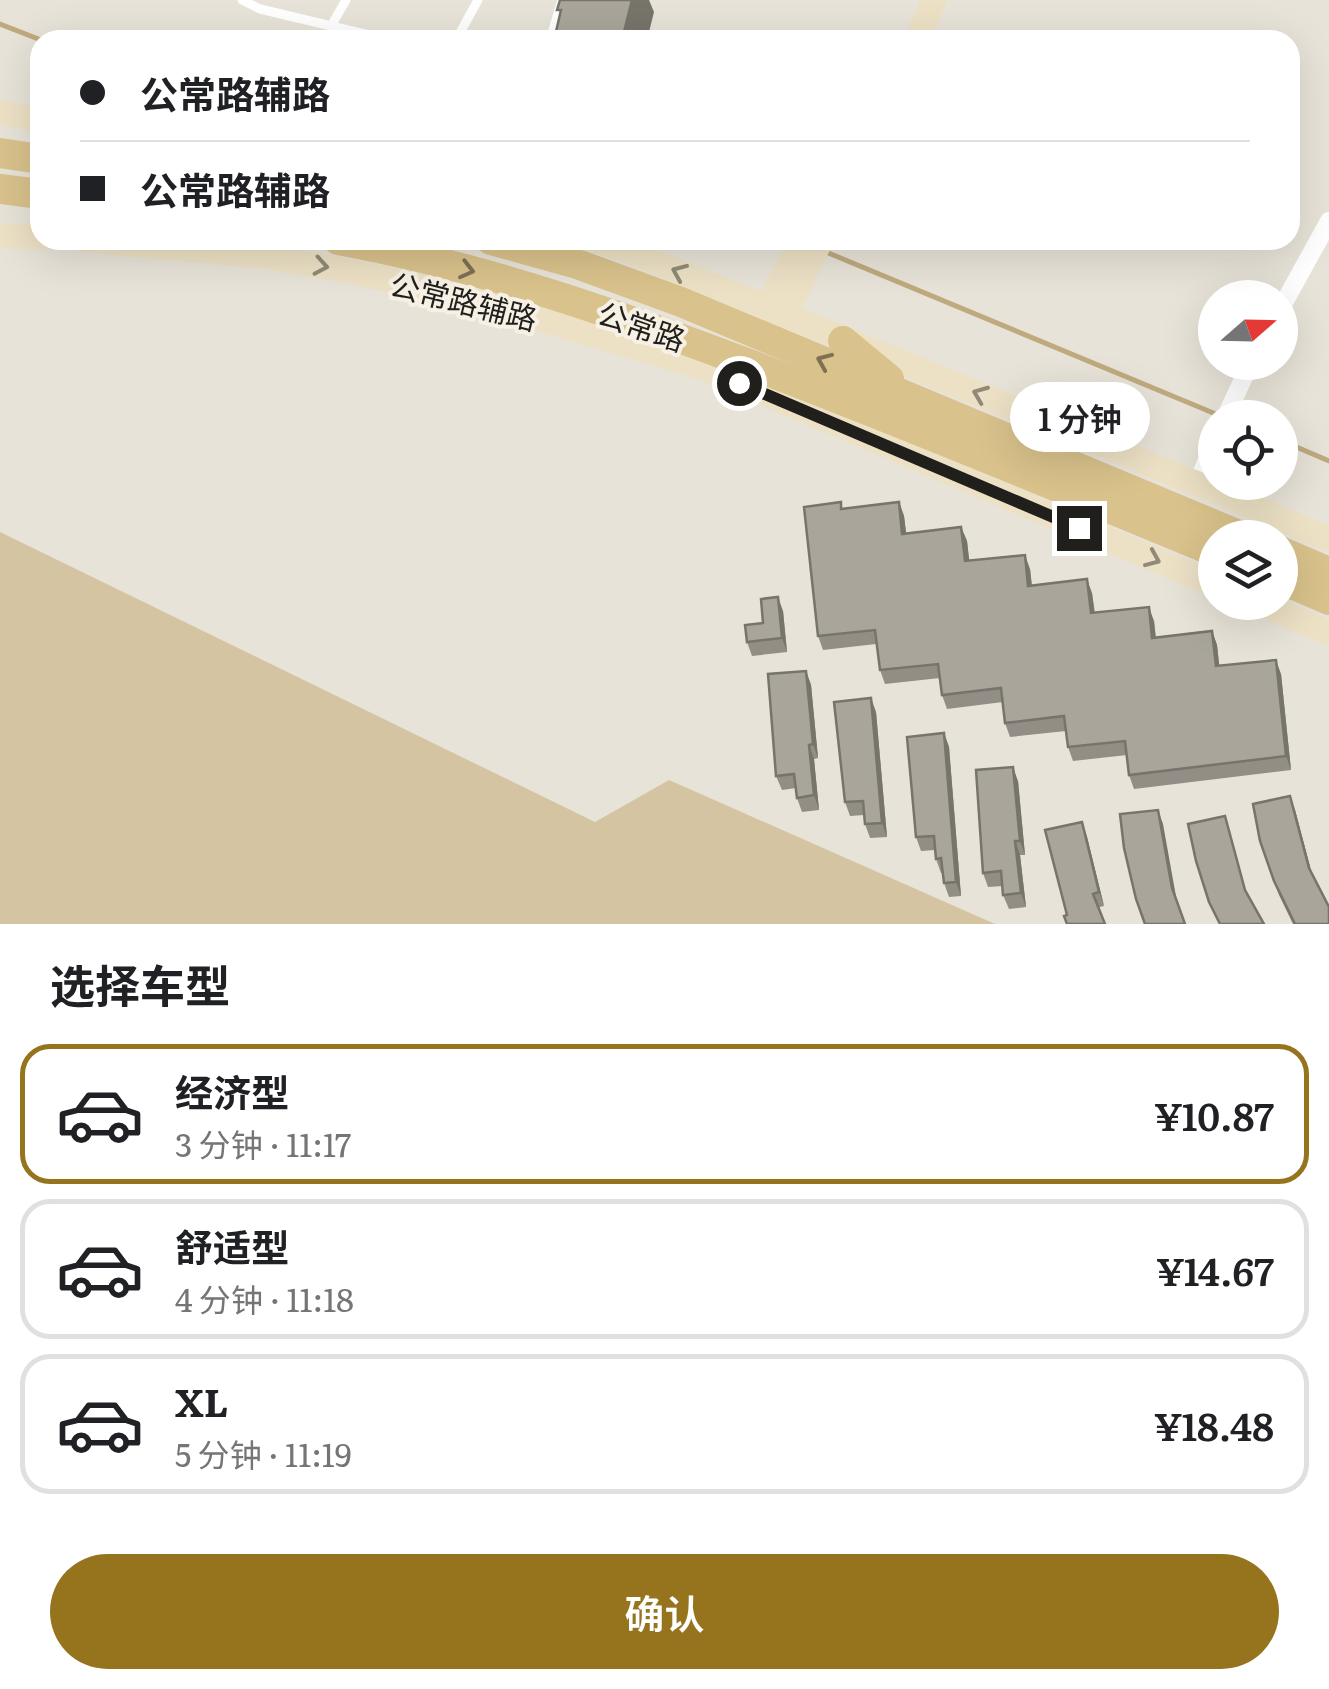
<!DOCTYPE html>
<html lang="zh">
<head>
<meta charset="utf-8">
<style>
  :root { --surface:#fff; --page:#f6f6f6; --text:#202124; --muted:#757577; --line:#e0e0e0; --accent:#96741d }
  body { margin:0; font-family:Literata,"Noto Sans SC",serif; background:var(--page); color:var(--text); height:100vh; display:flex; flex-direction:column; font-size:38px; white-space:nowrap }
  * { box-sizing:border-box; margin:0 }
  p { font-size:32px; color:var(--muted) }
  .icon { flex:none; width:55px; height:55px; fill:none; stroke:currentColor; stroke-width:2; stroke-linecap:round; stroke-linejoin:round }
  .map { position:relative; height:924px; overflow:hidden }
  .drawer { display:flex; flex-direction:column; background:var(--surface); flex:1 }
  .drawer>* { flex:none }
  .banner { position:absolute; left:30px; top:30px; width:1270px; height:220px; border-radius:30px; box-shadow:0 10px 40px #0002; display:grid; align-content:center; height:220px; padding:0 50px; background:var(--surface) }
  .needle { width:65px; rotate:70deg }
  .buttons { position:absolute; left:1198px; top:280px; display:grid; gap:20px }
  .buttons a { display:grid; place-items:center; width:100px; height:100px; border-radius:50%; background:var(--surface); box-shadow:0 10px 40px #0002; font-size:50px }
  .end { position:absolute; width:45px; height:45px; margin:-22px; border:12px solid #211f1b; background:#fff; box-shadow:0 0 0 5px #fff }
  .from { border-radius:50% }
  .bubble { position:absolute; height:70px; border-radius:35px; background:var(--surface); box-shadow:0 10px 40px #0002; font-size:32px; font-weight:600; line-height:70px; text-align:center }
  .banner b { display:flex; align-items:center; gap:35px; height:95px; font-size:38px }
  .banner b+b { border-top:2px solid var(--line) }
  .banner i { width:25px; height:25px; background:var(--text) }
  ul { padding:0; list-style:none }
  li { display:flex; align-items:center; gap:30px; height:140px; margin:0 20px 15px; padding:0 30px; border:5px solid var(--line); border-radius:30px }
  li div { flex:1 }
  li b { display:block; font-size:38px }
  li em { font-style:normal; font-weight:600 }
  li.active { border-color:var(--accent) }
  li>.icon { width:90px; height:90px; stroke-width:1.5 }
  h2 { padding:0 50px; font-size:45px; line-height:120px }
  .action { display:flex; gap:20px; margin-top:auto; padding:20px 50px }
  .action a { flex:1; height:115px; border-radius:60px; background:var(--accent); color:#fff; font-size:40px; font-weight:600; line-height:115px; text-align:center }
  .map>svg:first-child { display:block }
</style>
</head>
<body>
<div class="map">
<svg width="1329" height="924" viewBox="0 0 1329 924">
  <rect width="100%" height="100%" fill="#e8e3d8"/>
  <polygon fill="#d4c4a1" points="0,532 595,822 669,780 995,924 0,924"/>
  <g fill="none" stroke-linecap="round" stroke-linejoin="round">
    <g stroke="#beaa7d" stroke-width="5">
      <polyline points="0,24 41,40"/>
      <polyline points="826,252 1223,417"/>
      <polyline points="1280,440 1329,461"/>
    </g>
    <g stroke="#fff" stroke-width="9">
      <polyline points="242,0 260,9 390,40"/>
      <polyline points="331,26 346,0"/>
      <polyline points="456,40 478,0"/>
      <polyline points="550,40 562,0"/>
    </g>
    <g stroke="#fff" stroke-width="18">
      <polyline points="1280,310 1329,221"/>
      <polyline points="1225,418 1251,362"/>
      <polyline points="1197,484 1215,441"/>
    </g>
    <g stroke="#ece1c5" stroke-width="25">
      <polyline points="917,40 934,0"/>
      <polyline points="0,112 40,120"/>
      <polyline points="0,236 40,237"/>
      <polyline points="85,240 262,256 349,271 458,295 705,368 1215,585"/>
      <path d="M 590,240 L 623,249 C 859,345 1095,440 1329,539"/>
      <polyline points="766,309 801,243"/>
      <polyline points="784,316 821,240"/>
      <polyline points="1256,602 1329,633"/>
    </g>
    <g stroke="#d9c28b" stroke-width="30">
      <polyline points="0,153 40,159"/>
      <polyline points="0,189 40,194"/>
      <path d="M 338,240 C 485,267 626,317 765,370 C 916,428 1066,490 1215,552"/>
      <polyline points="491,240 574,263 681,302 1246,538"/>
      <polyline points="843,341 889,379"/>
      <polyline points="1280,551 1329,572"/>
      <polyline points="1280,579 1329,600"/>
    </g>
  </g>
  <g fill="#928e85">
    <polygon points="899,502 904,516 906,533 961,527 967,541 969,561 1030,569 1032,585 1092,593 1095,613 1154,621 1156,638 1212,631 1217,645 1219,666 1281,674 1291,770 1134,789 1129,775 1127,755 1073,761 1068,747 1066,731 1010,737 1005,723 1003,702 947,709 942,695 940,678 885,684 880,670 876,644 823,650 818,636 843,509"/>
    <polygon points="783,611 787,652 752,656 747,642 763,623"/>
    <polygon points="806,671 811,685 818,758 814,759 819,810 802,812 797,798 796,788 782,790 776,776"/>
    <polygon points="876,712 887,837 870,838 865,824 864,815 850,816 845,802"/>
    <polygon points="944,733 949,747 961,896 949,897 944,883 943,873 941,873 936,859 935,850 921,851 916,837"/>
    <polygon points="1018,781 1025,855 1020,855 1026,907 1009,909 1003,895 1003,886 988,887 983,873"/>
    <polygon points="1295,810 1312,874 1329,924 1293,924 1279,895 1260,841"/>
    <polygon points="1082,822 1087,837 1104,906 1067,915"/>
  </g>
  <g fill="#77746c">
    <polygon points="632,0 649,0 654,12 647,40 622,40"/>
    <polygon points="899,502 904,516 908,548 902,534"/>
    <polygon points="961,527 967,541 971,575 965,561"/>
    <polygon points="1025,555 1030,569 1033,600 1028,586"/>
    <polygon points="1087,579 1092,593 1096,627 1091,613"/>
    <polygon points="778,597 783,611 787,652 782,638"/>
    <polygon points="1149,607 1154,621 1157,652 1152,638"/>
    <polygon points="1212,631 1217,645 1221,681 1216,666"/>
    <polygon points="1276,660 1281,674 1291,770 1286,756"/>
    <polygon points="806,671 811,685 818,758 813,744"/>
    <polygon points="871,698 876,712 887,837 882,823"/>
    <polygon points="944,733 949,747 961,896 956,882"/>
    <polygon points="809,745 814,759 819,810 814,795"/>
    <polygon points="1013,767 1018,781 1025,855 1020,841"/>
    <polygon points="1290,796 1295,810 1314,882 1309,868"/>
    <polygon points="1158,810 1163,824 1177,902 1172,888"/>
    <polygon points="1082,822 1087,837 1104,906 1099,892"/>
    <polygon points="1015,841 1020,855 1026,907 1021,893"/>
  </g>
  <g fill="#aaa59b" stroke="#77746c" stroke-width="2.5">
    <polygon points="560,0 632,0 622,40 571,40 555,36 561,10 557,10"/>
    <polygon points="841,502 841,509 899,502 902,534 961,527 965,561 1025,555 1028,586 1087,579 1091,613 1149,607 1152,638 1212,631 1216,666 1276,660 1286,756 1129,775 1125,741 1068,747 1064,716 1005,723 1001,688 942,695 938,664 880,670 875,630 818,636 804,507"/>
    <polygon points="778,597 782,638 747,642 745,625 763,623 761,599"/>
    <polygon points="806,671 813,744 809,745 814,795 797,798 794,774 776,776 768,674"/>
    <polygon points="871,698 882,823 865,824 863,801 845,802 834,702"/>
    <polygon points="944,733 956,882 944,883 941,858 936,859 934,836 916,837 907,737"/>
    <polygon points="1013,767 1020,841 1015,841 1021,893 1003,895 1001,871 983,873 976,770"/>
    <polygon points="1290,796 1309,868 1329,907 1329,924 1295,924 1274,881 1260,841 1253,804"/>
    <polygon points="1158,810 1172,888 1185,924 1145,924 1136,899 1124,848 1120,814"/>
    <polygon points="1225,816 1245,890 1264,924 1220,924 1209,902 1196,861 1188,824"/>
    <polygon points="1082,822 1099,892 1093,894 1105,924 1067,924 1064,916 1067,915 1045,830"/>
  </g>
  <defs><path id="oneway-chevron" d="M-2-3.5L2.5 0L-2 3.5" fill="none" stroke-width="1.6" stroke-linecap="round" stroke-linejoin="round" transform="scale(2.5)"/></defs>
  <g stroke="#918a78">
    <use href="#oneway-chevron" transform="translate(321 266) rotate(10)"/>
    <use href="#oneway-chevron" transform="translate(679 272) rotate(-157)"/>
    <use href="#oneway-chevron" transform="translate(980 394) rotate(-158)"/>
    <use href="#oneway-chevron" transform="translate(1153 559) rotate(23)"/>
  </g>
  <g stroke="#7d7053">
    <use href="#oneway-chevron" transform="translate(467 270) rotate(14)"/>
    <use href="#oneway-chevron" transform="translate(824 361) rotate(-157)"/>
  </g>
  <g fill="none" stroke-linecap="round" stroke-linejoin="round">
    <polyline stroke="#211f1b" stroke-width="12" points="739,383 1079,528"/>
  </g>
  <g text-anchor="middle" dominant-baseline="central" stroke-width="8" stroke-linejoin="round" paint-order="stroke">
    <g font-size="30" fill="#211f1b" stroke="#f6f0e5">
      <text transform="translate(464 300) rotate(14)">公常路辅路</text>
      <text transform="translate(642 325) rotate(19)">公常路</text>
    </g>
  </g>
</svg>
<div class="buttons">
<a><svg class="needle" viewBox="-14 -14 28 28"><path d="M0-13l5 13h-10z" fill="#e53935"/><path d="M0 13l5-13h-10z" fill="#757577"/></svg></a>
<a><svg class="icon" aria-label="locate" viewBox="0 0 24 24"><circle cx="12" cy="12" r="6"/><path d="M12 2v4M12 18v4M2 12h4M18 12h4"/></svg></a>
<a><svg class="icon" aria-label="layers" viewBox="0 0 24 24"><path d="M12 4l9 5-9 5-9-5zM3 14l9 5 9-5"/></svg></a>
</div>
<i class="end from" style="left:739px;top:383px"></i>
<i class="end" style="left:1079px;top:528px"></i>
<div class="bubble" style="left:1010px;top:382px;width:140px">1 分钟</div>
<div class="banner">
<b><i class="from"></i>公常路辅路</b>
<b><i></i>公常路辅路</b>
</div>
</div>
<section class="drawer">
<h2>选择车型</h2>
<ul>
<li class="active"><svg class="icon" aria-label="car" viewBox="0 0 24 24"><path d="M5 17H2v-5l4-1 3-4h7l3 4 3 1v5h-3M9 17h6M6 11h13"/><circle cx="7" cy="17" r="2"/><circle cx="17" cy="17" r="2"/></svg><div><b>经济型</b><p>3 分钟 · 11:17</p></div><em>¥10.87</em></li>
<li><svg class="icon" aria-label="car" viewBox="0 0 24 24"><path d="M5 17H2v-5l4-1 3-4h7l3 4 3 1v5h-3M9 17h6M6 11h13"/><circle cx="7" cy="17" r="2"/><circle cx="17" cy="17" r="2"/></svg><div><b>舒适型</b><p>4 分钟 · 11:18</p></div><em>¥14.67</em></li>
<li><svg class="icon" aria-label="car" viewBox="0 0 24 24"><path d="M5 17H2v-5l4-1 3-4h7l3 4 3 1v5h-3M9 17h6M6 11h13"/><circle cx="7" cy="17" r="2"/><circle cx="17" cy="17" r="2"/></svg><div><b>XL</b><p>5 分钟 · 11:19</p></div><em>¥18.48</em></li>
</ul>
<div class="action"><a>确认</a></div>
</section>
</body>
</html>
